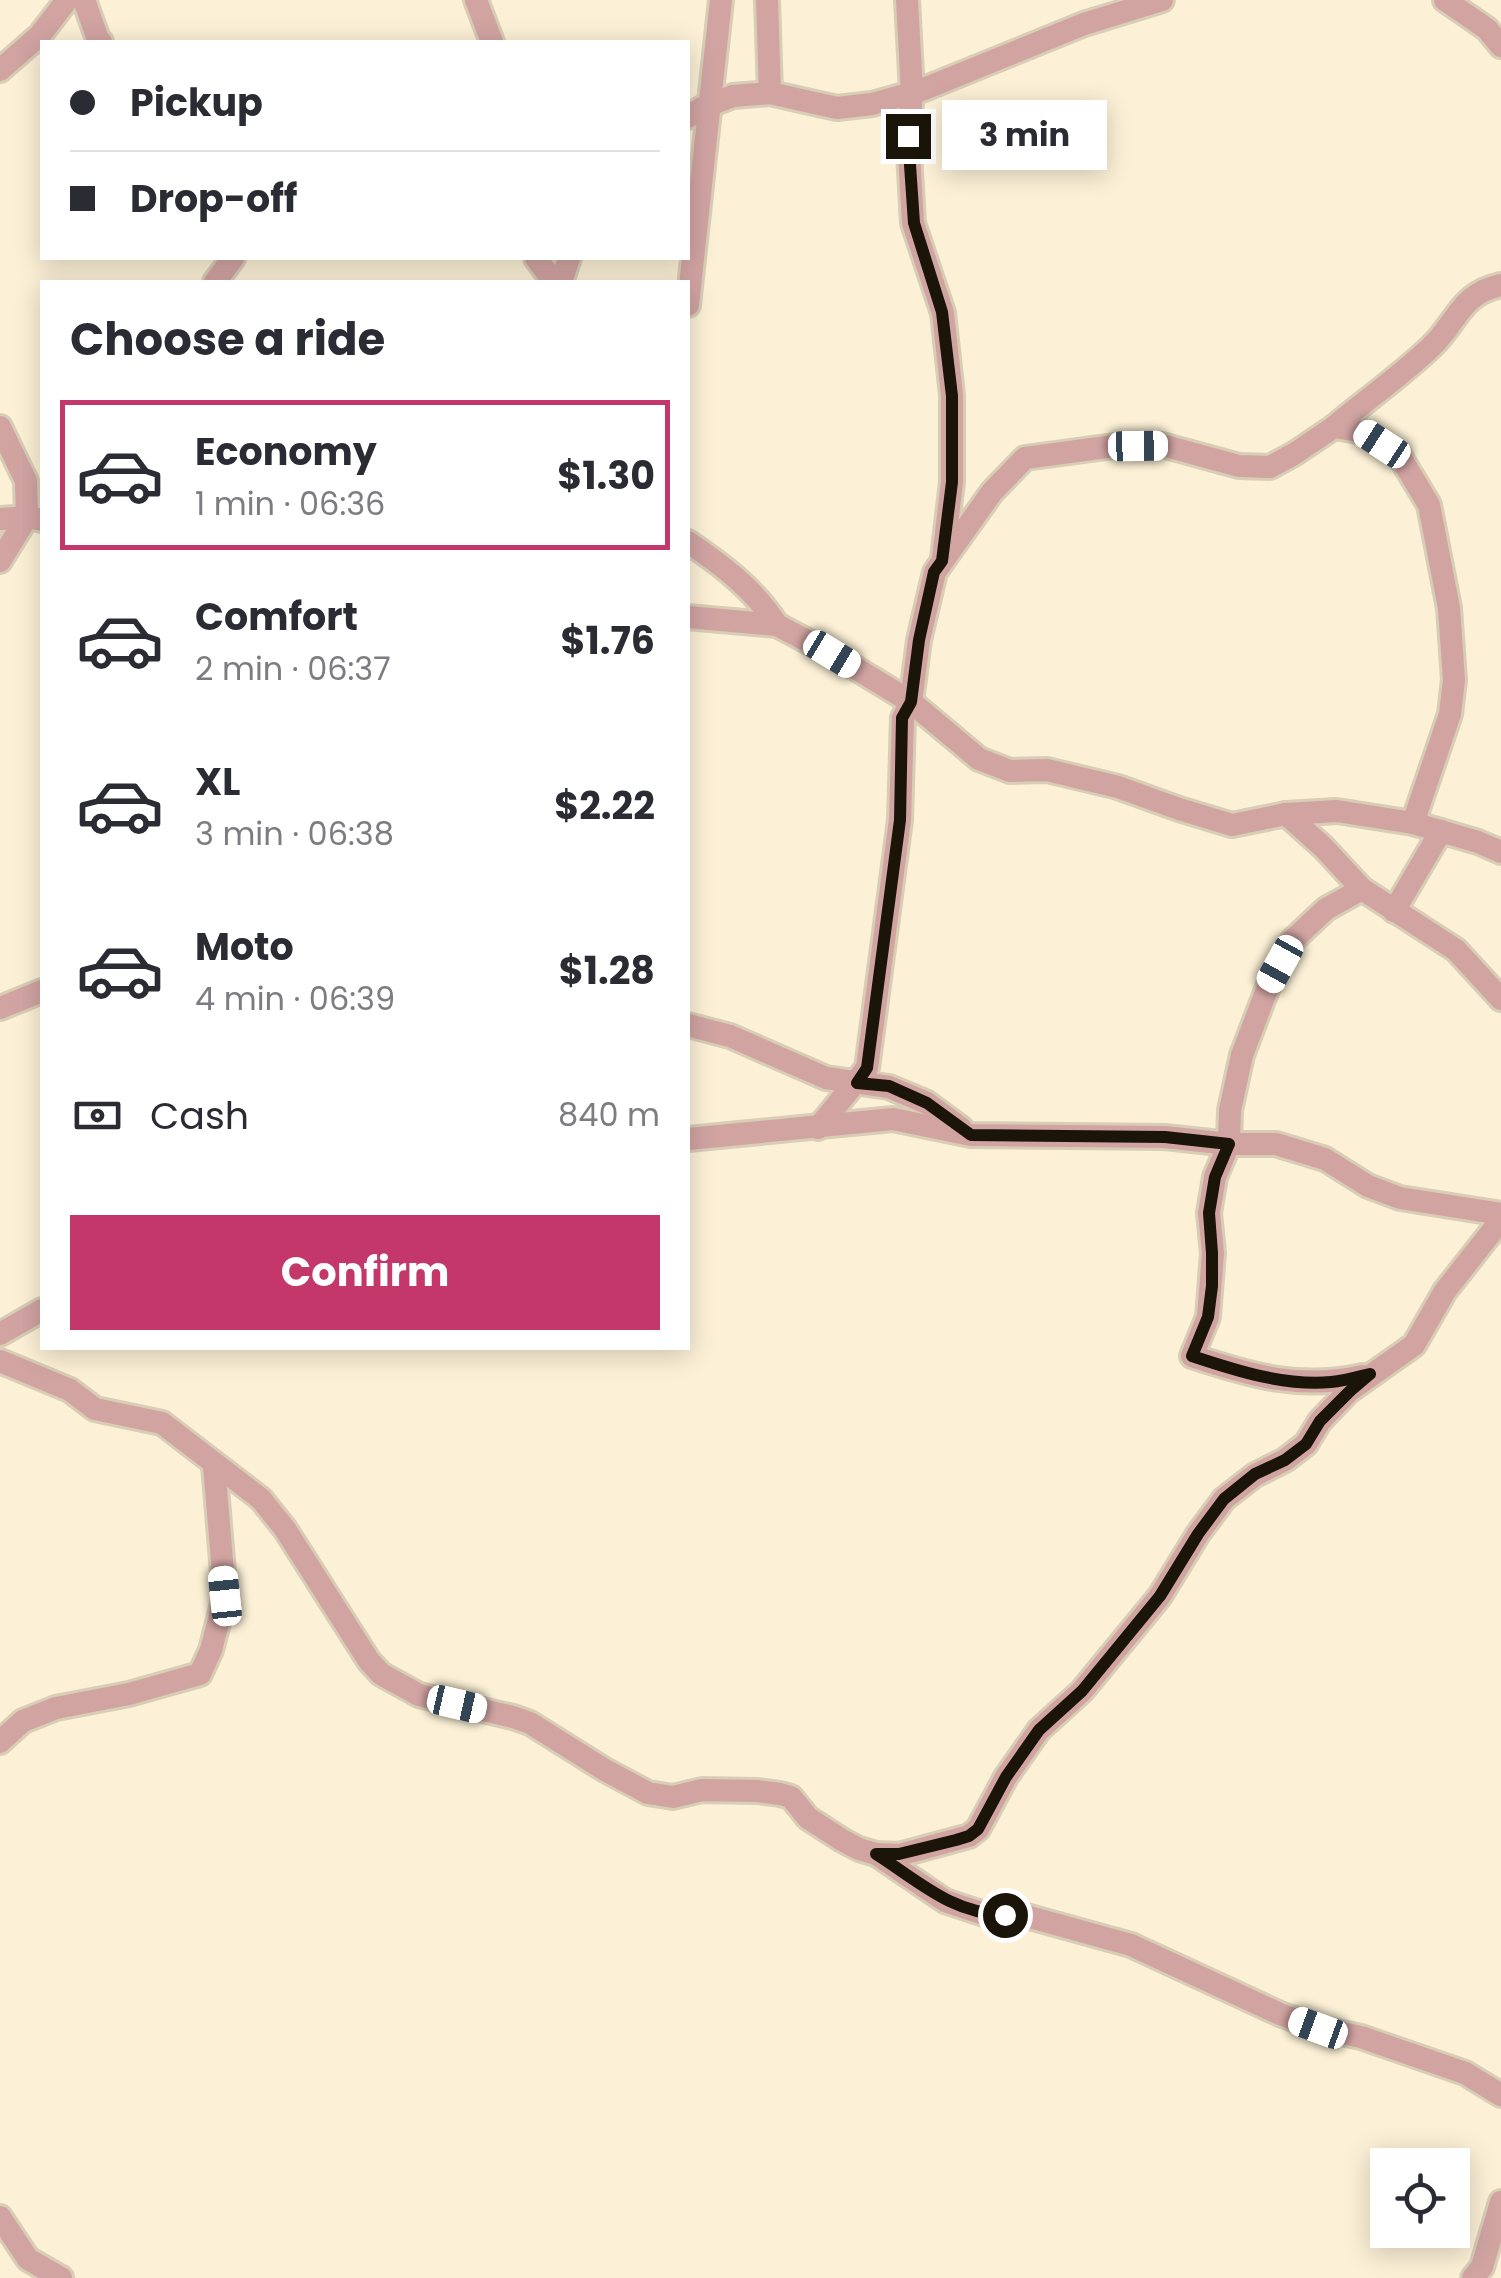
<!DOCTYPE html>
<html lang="en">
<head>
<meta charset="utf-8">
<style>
  :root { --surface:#fff; --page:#f2f2f3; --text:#2b2b33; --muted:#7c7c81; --line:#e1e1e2; --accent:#c3376a }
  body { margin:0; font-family:Poppins,sans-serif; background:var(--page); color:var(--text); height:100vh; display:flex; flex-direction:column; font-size:38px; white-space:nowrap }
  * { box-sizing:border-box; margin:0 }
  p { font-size:32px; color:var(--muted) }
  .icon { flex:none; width:55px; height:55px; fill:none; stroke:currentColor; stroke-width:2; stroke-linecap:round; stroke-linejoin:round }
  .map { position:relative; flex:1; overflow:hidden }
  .sheet { position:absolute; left:40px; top:280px; width:650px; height:1070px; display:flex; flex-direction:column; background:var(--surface); border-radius:0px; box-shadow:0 5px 25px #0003 }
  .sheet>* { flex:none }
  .top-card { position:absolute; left:40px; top:40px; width:650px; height:220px; border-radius:0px; box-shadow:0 5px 25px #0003; display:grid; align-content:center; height:220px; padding:0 30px; background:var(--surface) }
  .fabs { position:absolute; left:1370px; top:2148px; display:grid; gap:20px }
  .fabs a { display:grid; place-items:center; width:100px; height:100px; border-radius:0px; background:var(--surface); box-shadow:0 5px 25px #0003; font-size:50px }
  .end { position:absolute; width:45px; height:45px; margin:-22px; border:12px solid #1a1409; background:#fff; box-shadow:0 0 0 5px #fff }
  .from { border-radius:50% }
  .bubble { position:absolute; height:70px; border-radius:0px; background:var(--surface); box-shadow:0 5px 25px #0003; font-size:32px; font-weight:700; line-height:70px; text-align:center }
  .car { position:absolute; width:30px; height:60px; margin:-30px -15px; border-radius:12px; box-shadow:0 0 8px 2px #0007; background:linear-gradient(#fff 24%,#345 0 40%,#fff 0 76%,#345 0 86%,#fff 0) }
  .top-card b { display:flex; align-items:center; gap:35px; height:95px; font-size:38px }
  .top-card b+b { border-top:2px solid var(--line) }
  .top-card i { width:25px; height:25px; background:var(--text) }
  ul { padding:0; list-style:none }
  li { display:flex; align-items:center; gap:30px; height:150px; margin:0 20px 15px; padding:0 10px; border:5px solid transparent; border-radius:0px }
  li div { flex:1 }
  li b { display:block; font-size:38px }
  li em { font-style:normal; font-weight:700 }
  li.selected { border-color:var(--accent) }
  li>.icon { width:90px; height:90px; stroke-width:1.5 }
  h2 { padding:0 30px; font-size:45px; line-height:120px }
  .pay { display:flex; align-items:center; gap:25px; height:110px; padding:0 30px; font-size:38px }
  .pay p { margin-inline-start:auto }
  .action { display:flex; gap:20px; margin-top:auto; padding:20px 30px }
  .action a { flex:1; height:115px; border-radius:0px; background:var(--accent); color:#fff; font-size:40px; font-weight:700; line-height:115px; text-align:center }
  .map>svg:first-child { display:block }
</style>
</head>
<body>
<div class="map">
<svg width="1501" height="2278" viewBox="0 0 1501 2278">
  <rect width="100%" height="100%" fill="#fcf0d6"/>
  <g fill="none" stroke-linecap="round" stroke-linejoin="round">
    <defs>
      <g id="minor">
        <polyline points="84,0 98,39 101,42"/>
        <polyline points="476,0 492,42"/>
        <polyline points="767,0 770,93"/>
        <polyline points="907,0 912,92 908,137 913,223 943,313 952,395 952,482 943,558"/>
        <polyline points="1445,0 1487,29 1501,46"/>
        <polyline points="0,70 40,35 67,0"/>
        <polyline points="688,117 702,108 733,96 770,93 837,108 872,104 919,91 1084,24 1162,0"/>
        <polyline points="536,258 554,282"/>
        <polyline points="215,282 233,258"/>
        <polyline points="561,282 569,258"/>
        <polyline points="688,305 721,0"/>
        <polyline points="0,427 26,481 27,517 0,561"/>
        <path d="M 1334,427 C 1366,400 1402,375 1432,346 C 1458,321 1460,294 1501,285"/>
        <polyline points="0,519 27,517 42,520"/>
        <path d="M 688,542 C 722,565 755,590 777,625"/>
        <polyline points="688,617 777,625 832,654 911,702 979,759 1010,771 1047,770 1118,787 1179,809 1232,825 1286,814 1337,811 1413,823 1478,842 1501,852"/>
        <polyline points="1286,814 1323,847 1362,889 1456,950 1501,999"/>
        <path d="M 1362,889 L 1326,909 L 1293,940 L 1268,987 L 1242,1055 L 1230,1110 L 1229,1144 L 1215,1177 L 1209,1213 L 1213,1253 L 1208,1317 L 1192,1356 C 1252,1376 1300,1390 1363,1376"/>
        <polyline points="1394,911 1441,831"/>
        <polyline points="0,1008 42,991"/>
        <polyline points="688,1025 730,1036 826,1078 889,1087 927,1103 961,1128"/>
        <polyline points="818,1128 867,1068 900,820 903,718 911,702 919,640 935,572 992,492 1025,458 1114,446 1162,445 1239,466 1270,467 1294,454 1334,427 1364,432 1399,455 1429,505 1449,608 1454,680 1450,714 1413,823"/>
        <polyline points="688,1139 893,1119 971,1135 1165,1137 1229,1144 1276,1144 1325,1159 1368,1186 1400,1198 1501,1214"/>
        <polyline points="0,1334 42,1310"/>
        <polyline points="0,1361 70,1390 95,1409 162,1423 261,1499 285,1529 369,1661 381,1674 419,1695 513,1717 530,1723 605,1770 648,1793 673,1797 702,1790 758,1791 780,1794 791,1797 808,1818 842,1840 859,1849 876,1854 899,1855 969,1836 978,1829 1006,1777 1039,1730 1082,1691 1160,1596 1198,1534 1224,1499 1255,1475 1285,1460 1306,1444 1320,1421 1349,1391 1414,1345 1445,1291 1501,1220"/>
        <polyline points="0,1742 23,1721 56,1708 129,1694 200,1674 211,1650 225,1596 214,1465"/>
        <polyline points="876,1854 945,1901 984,1914 1026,1916 1131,1945 1280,2014 1318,2028 1361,2037 1465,2073 1501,2095"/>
        <polyline points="0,2217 28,2259 61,2278"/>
        <polyline points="1473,2278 1482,2267 1501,2202"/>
      </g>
    </defs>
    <use href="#minor" stroke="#d8cdb5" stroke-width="28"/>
    <use href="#minor" stroke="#d1a4a2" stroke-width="22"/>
  </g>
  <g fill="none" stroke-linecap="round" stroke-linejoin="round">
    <path stroke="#1a1409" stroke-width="12" d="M 908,136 L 914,223 L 942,312 L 952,396 L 952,482 L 942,561 L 934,572 L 919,640 L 911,702 L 902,718 L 900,820 L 867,1068 L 857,1083 L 889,1086 L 927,1103 L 971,1135 L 1165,1137 L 1229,1144 L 1215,1177 L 1209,1213 L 1212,1253 L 1212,1286 L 1208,1317 L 1192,1356 C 1237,1371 1284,1386 1331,1382 C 1344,1381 1358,1377 1370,1374 L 1350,1391 L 1320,1421 L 1306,1444 L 1285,1460 L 1255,1474 L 1224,1499 L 1198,1534 L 1160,1596 L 1082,1691 L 1039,1730 L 1006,1777 L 978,1829 L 969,1836 L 956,1840 L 899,1854 L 876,1854 C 920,1882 951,1913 1005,1915"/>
  </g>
</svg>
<div class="fabs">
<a><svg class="icon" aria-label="locate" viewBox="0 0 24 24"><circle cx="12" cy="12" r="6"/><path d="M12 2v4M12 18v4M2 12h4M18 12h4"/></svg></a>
</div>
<i class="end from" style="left:1005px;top:1915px"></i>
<i class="end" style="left:908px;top:136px"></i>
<div class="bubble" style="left:942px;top:100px;width:165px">3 min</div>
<i class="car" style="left:1382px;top:444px;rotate:303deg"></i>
<i class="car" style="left:1138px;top:446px;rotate:89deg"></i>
<i class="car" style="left:832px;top:654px;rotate:121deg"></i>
<i class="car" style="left:1280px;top:964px;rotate:209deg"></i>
<i class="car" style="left:225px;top:1596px;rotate:354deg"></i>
<i class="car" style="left:457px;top:1704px;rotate:103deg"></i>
<i class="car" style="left:1318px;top:2028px;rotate:290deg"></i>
<div class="top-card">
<b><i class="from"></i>Pickup</b>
<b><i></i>Drop-off</b>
</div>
<section class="sheet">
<h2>Choose a ride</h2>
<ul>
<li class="selected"><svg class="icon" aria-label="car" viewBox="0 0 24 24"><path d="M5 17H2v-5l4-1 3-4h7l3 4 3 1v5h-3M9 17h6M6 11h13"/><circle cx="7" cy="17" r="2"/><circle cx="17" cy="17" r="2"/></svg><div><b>Economy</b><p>1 min · 06:36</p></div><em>$1.30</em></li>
<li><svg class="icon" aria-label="car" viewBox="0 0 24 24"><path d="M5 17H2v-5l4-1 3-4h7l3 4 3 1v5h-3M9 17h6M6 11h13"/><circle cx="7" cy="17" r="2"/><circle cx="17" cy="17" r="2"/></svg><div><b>Comfort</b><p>2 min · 06:37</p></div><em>$1.76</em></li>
<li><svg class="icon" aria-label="car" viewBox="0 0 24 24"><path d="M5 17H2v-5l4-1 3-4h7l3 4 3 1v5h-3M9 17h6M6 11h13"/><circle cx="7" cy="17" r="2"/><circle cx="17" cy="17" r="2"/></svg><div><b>XL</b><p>3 min · 06:38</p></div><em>$2.22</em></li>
<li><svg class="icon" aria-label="car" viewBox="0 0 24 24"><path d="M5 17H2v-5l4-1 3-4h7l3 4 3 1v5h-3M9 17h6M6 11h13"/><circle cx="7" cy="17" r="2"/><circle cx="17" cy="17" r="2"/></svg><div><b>Moto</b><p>4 min · 06:39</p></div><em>$1.28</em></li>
</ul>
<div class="pay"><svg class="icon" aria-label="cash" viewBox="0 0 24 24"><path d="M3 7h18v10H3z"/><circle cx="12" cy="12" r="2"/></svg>Cash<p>840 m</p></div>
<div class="action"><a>Confirm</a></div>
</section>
</div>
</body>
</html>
